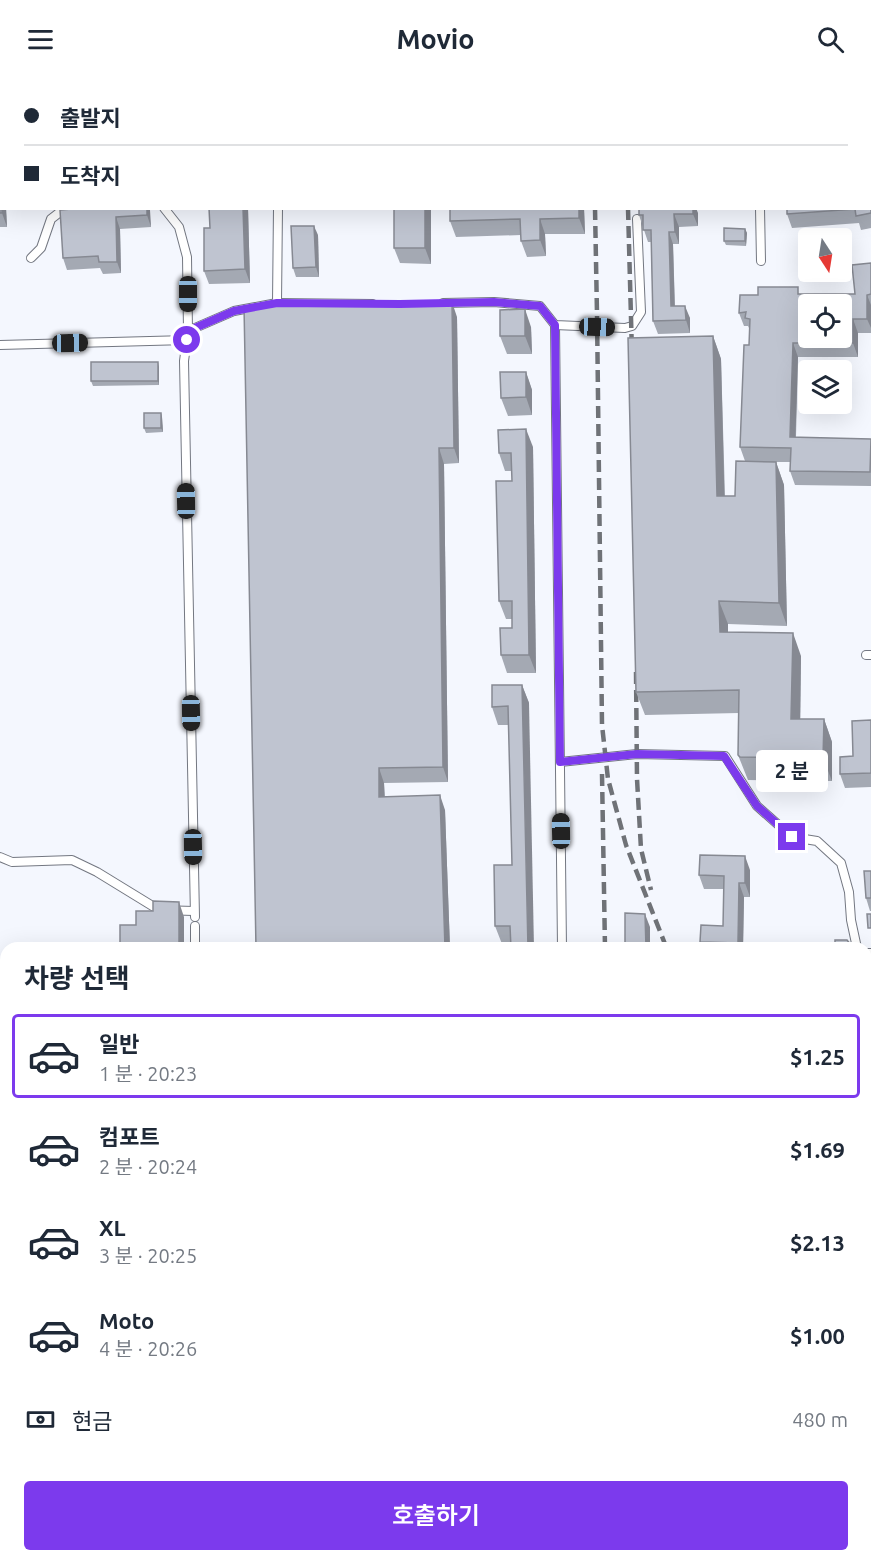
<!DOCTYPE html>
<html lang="ko">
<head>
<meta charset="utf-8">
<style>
  :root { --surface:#fff; --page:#f2f2f3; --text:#1f2937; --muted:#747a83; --line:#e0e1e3; --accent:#7c3aed }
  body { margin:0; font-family:Ubuntu,"Noto Sans KR",sans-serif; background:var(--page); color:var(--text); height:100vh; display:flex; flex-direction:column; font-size:22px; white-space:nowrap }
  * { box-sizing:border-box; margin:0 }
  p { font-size:20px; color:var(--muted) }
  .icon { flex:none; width:33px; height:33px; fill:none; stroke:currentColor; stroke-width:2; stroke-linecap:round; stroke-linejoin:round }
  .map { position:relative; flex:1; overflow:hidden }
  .panel { position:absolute; left:0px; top:864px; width:872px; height:620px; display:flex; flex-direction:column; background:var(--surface); border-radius:18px 18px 0 0; box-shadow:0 6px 24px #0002 }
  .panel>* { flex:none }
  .banner { position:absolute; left:0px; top:0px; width:872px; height:132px; box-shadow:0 6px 24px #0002; display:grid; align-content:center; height:132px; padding:0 24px; background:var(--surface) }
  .needle { width:39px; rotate:168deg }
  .buttons { position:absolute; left:798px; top:150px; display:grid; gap:12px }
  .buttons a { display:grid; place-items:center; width:54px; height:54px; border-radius:6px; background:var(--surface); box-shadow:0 6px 24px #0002; font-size:30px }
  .end { position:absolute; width:27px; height:27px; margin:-14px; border:8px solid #7c3aed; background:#fff; box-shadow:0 0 0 3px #fff }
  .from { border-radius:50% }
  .bubble { position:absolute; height:42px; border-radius:6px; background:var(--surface); box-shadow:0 6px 24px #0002; font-size:20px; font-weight:600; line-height:42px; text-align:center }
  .car { position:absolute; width:18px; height:36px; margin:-18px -9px; border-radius:8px; box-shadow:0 0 4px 2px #0007; background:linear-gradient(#222 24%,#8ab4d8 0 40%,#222 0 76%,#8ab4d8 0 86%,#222 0) }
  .banner b { display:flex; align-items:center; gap:21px; height:57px; font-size:22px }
  .banner b+b { border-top:2px solid var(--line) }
  .banner i { width:15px; height:15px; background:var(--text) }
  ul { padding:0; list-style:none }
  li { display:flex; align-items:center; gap:18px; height:84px; margin:0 12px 9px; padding:0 12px; border:3px solid transparent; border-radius:6px }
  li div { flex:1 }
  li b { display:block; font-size:22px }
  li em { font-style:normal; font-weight:600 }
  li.active { border-color:var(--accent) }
  li>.icon { width:54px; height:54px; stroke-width:1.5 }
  h2 { padding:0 24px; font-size:27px; line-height:72px }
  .pay { display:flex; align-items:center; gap:15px; height:66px; padding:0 24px; font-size:22px }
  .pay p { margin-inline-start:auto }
  .button { display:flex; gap:12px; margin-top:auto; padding:12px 24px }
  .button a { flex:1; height:69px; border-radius:6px; background:var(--accent); color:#fff; font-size:24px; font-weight:600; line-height:69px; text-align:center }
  header { display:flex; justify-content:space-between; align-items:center; height:78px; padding:0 24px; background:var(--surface); font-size:27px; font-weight:600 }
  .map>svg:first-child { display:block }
</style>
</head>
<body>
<header><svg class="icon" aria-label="menu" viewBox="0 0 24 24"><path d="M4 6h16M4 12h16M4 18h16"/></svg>Movio<svg class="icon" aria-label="search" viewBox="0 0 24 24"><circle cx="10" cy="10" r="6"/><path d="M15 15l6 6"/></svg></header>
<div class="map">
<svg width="871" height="1483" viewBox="0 0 871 1483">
  <rect width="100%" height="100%" fill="#f4f7fe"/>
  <rect fill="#d9d495" x="0" y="1312" width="6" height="142"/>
  <polygon fill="#bccbf3" points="866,1406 871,1409 871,1451 866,1451"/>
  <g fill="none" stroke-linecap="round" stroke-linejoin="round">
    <defs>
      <g id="service">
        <polyline points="839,2 840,0"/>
        <polyline points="164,130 179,149 187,179 188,253"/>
        <polyline points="760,130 761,183"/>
        <polyline points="31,180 41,170 51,141 60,134 73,130"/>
        <polyline points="277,225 278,130"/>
        <polyline points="443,225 494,224 540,228 555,247 625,250 632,248 641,234 637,141"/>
        <polyline points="555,247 562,870"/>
        <polyline points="0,267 187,262"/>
        <polyline points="866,577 871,577"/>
        <polyline points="560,684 637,676 725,678 757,728 792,759 817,763 841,785 849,814 851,842 857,870"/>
        <polyline points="0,779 12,784 72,782 97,794 159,832 194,833"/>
        <polyline points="195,839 184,283 188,253 234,233 277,225 373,226"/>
        <polyline points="195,848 195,870"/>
        <polyline points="866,875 871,875"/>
        <polyline points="866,967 871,964"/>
      </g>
      <g id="minor">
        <polyline points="0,56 2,56"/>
        <polyline points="0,1174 6,1174"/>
      </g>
    </defs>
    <use href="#service" stroke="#737781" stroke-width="10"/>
    <use href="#minor" stroke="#737781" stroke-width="18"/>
    <use href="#service" stroke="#fff" stroke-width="8"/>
    <use href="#minor" stroke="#fff" stroke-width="16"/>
    <g stroke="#6f7277" stroke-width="4.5" stroke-dasharray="12 6" stroke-linecap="butt">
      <polyline points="591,0 591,2"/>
      <polyline points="622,0 622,2"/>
      <polyline points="832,0 833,2"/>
      <polyline points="870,62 871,64"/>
      <polyline points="595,130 597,236 602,647 608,701 626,767 665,866"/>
      <polyline points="628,130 632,276"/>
      <polyline points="636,594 637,701 641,771 651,812"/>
      <polyline points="602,696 605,870"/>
      <polyline points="753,1483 754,1478"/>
    </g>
  </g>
  <g fill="#a4a9b3">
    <rect x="142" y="0" width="82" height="2"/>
    <polygon points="293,0 415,0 415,2 294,2"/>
    <rect x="456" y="0" width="92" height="2"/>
    <polygon points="716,0 818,0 818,2 717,2"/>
    <polygon points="871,0 871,14 870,14 870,2 852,2"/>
    <polygon points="0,5 2,5 2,46 0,45"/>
    <polygon points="0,107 2,130 6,130 7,149 0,149"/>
    <polygon points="871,116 871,150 861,152 859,145 792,150 787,136 787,130 870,130"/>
    <polygon points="83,130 149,130 151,149 120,151 121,195 103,196 100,190 67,192 63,180"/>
    <polygon points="209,130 248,130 250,205 209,206 204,193 210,150"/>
    <polygon points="328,130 431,130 431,186 400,185 394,170 394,131 328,132"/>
    <polygon points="584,130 585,156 545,156 546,178 527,179 521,163 521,157 456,159 450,143"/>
    <polygon points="698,135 698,148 679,149 679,166 673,166 675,228 690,240 690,255 658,256 653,243 651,164 648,164 639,137"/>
    <polygon points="745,151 747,155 746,168 726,167 724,163"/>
    <polygon points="318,157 319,199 296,199 293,190"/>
    <polygon points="871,185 871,255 858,255 858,279 798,279 796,359 871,361 871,408 795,407 790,393 790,384 776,384 784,407 787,548 728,546 728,554 801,578 800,641 824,641 832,664 832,703 748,702 738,677 739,635 645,637 636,614 713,258 721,281 725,418 735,418 745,383 740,369 749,267 750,252 748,248 744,248 739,235 758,217 855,216"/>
    <polygon points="457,239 459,385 444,386 448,704 384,705 385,719 445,732 450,870 256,870"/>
    <polygon points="531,249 532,276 507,276 500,258"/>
    <polygon points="159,289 159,307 93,308 91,303"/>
    <polygon points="526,294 532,312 532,337 508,338 501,320"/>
    <polygon points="161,335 162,339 163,354 146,355 144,350"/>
    <polygon points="533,369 536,595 507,595 501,577 512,550 512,541 506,541 499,523 512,403 512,393 505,393 499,375"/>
    <polygon points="522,607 529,625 511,866 502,866 495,848 512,787 509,647 498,647 492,629"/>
    <polygon points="871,642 871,709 845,710 840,696 853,678"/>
    <polygon points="750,792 750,819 744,819 743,870 702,870 700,864 723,848 724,811 704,811 699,797"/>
    <polygon points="871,793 871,833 870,833 866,820"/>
    <rect x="866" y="1114" width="5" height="26"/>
    <rect x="866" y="1161" width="5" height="51"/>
    <polygon points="871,1228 871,1302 870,1302 866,1291 869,1282 866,1276 866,1229"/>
    <polygon points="376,1478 395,1478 395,1482 378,1482"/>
  </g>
  <g fill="#868992">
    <polygon points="2,130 6,130 7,149 2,135"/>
    <polygon points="147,130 149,130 150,132 151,149 147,137"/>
    <polygon points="243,130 248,130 250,205 245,191"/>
    <polygon points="425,130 431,130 431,186 425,170"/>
    <polygon points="579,130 584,130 585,156 579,140"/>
    <polygon points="693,130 696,130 698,135 698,148 693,136"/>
    <polygon points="674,136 679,149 679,166 675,154"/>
    <polygon points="116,139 120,151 121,195 117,184"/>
    <polygon points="540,141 545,156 546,178 540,162"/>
    <polygon points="314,148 318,157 319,199 316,189"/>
    <polygon points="745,151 747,155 746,168 745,163"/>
    <polygon points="669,154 673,166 675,241 671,228"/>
    <polygon points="867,217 871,227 871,250 867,241"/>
    <polygon points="452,224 457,239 459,385 454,370"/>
    <polygon points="685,228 690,240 690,255 686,242"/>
    <polygon points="525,231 531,249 532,276 525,258"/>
    <polygon points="853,241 858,255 858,279 853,265"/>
    <polygon points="713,258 721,281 725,441 717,418"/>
    <polygon points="793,265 798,279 795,373 790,359"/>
    <polygon points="158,284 159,289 159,307 158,303"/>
    <polygon points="526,294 532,312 532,337 526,319"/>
    <polygon points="161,335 162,339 163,354 161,350"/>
    <polygon points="526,351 533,369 536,595 529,577"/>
    <polygon points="439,370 444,386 448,704 443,689"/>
    <polygon points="776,384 784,407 787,548 779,525"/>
    <polygon points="719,523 728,546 728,577 720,554"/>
    <polygon points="793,555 801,578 800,664 791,641"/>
    <polygon points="522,607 529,625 534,870 528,870"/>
    <polygon points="824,641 832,664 832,703 823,680"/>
    <polygon points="379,690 384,705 385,734 379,719"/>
    <polygon points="440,717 445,732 450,870 445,870"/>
    <polygon points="745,778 750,792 750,819 745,805"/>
    <polygon points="739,805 744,819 743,870 740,870 738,865"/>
    <polygon points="179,824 184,839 184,870 179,870"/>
    <polygon points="645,836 650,849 650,870 646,870"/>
    <rect x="27" y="1478" width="6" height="5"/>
    <polygon points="737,1478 747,1478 746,1483 736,1483"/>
    <rect x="812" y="1478" width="3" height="5"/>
  </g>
  <g fill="#bfc4d0" stroke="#868992" stroke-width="1.5" fill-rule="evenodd">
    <rect x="47" y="0" width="29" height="2"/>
    <rect x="100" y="0" width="14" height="2"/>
    <rect x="142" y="0" width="23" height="2"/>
    <rect x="188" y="0" width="31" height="2"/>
    <rect x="335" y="0" width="77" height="2"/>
    <rect x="456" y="0" width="66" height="2"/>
    <polygon points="716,0 804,0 794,2 717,2"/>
    <polygon points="852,0 871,0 871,1 852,2"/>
    <polygon points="0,5 2,5 2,33 0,32"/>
    <polygon points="0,107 1,107 2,135 0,135"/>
    <polygon points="870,116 871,116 871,135 856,138 855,131 787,136 787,130 870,130"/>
    <polygon points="83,130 147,130 147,137 116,139 117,184 99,184 98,178 63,180 60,132"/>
    <polygon points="209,130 243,130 245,191 204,193 204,150 210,150"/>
    <rect x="394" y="130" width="31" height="40"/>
    <polygon points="450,130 579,130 579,140 540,141 540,162 521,163 520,141 450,143"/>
    <polygon points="639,130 693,130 693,136 674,136 675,154 669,154 671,228 685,228 686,242 653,243 651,152 643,152 643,137 639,137"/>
    <polygon points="291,148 314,148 316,189 293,190"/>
    <polygon points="724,150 745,151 745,163 724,163"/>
    <path d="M 871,185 L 871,216 L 867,217 L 867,241 L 853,241 L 853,265 L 793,265 L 790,359 L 871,361 L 870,394 L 790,393 L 791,370 L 740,369 L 744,267 L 749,267 L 750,241 L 745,240 L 746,234 L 739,235 L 740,217 L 758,217 L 758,209 L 798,209 L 798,216 L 855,216 L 852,187 ZM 808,226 L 842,226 L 842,260 L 808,260 Z"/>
    <polygon points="452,224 454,370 439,370 443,689 379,690 379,719 440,717 445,870 256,870 244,228"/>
    <polygon points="525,231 525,258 500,258 500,232"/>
    <polygon points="713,258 717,418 735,418 736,383 776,384 779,525 719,523 720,554 793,555 791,641 824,641 823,680 740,679 738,677 739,612 636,614 628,260"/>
    <rect x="91" y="284" width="67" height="19"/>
    <polygon points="500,294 526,294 526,319 501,320"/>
    <rect x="144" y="335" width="17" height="15"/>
    <polygon points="526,351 529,577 501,577 500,550 512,550 512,523 499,523 496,403 512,403 511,375 499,375 498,352"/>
    <polygon points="492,607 522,607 528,870 511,870 510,848 495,848 494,787 512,787 508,628 492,629"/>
    <polygon points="871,642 871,695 840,696 840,679 853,678 852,643"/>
    <polygon points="700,777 745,778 745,805 739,805 738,865 700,864 701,847 723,848 724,798 699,797"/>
    <polygon points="864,793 871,793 871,820 866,820"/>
    <polygon points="153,823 179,824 179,870 120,870 120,847 136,847 136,833 153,833"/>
    <polygon points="625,835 645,836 646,870 625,870"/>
    <polygon points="867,836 871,836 871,850 868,850"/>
    <polygon points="835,862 847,862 851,867 851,870 835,870"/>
    <rect x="866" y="1114" width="5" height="17"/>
    <polygon points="866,1161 871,1161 871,1202 866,1201"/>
    <polygon points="871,1228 871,1293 866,1291 871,1278 866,1271 866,1229"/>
    <polygon points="0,1451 6,1451 6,1478 27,1478 27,1483 0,1483"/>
    <polygon points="226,1478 293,1478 293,1479 297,1479 297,1483 226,1483"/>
    <polygon points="545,1478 546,1483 475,1483 475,1481"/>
    <polygon points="661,1478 737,1478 736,1483 659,1483"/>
    <rect x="763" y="1478" width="49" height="5"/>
  </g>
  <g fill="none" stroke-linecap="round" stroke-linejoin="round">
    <polyline stroke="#7c3aed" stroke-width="8" points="187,262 188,253 234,233 277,225 400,226 494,224 540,228 555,247 560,684 637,676 724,678 757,728 792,759"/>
  </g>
</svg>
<div class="buttons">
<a><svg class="needle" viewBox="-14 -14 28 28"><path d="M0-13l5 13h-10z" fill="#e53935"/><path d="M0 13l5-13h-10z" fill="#747a83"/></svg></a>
<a><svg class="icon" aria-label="locate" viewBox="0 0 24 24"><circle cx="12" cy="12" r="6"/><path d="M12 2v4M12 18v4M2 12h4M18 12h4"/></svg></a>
<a><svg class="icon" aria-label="layers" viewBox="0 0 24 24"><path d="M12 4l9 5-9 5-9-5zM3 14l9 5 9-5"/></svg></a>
</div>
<i class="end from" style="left:187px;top:262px"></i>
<i class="end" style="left:792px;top:759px"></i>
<div class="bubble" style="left:756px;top:672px;width:72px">2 분</div>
<i class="car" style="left:188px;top:216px;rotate:180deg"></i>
<i class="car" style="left:597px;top:249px;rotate:92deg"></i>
<i class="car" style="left:70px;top:265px;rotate:89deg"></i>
<i class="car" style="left:186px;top:423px;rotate:359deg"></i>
<i class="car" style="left:191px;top:635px;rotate:179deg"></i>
<i class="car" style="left:561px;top:753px;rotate:359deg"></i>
<i class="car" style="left:193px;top:769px;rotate:179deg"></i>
<div class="banner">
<b><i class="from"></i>출발지</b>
<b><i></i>도착지</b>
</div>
<section class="panel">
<h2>차량 선택</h2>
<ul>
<li class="active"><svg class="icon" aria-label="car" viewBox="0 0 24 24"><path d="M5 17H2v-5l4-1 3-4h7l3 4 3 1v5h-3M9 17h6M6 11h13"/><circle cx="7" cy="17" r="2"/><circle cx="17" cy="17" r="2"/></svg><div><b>일반</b><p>1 분 · 20:23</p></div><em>$1.25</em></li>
<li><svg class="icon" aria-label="car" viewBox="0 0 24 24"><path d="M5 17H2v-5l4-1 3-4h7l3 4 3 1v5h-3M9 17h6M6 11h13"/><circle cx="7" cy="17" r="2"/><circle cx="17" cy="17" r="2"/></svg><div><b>컴포트</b><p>2 분 · 20:24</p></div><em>$1.69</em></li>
<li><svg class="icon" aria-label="car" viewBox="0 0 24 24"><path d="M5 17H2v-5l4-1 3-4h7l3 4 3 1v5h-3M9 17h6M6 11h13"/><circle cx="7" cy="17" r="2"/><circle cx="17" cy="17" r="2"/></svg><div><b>XL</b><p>3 분 · 20:25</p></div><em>$2.13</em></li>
<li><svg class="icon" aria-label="car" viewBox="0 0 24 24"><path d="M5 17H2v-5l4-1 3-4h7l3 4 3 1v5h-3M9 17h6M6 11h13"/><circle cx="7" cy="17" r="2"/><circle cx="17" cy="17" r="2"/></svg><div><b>Moto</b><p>4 분 · 20:26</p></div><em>$1.00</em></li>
</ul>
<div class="pay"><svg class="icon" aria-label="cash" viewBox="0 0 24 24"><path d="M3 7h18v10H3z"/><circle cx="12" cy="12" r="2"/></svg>현금<p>480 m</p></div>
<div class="button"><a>호출하기</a></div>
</section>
</div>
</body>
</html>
